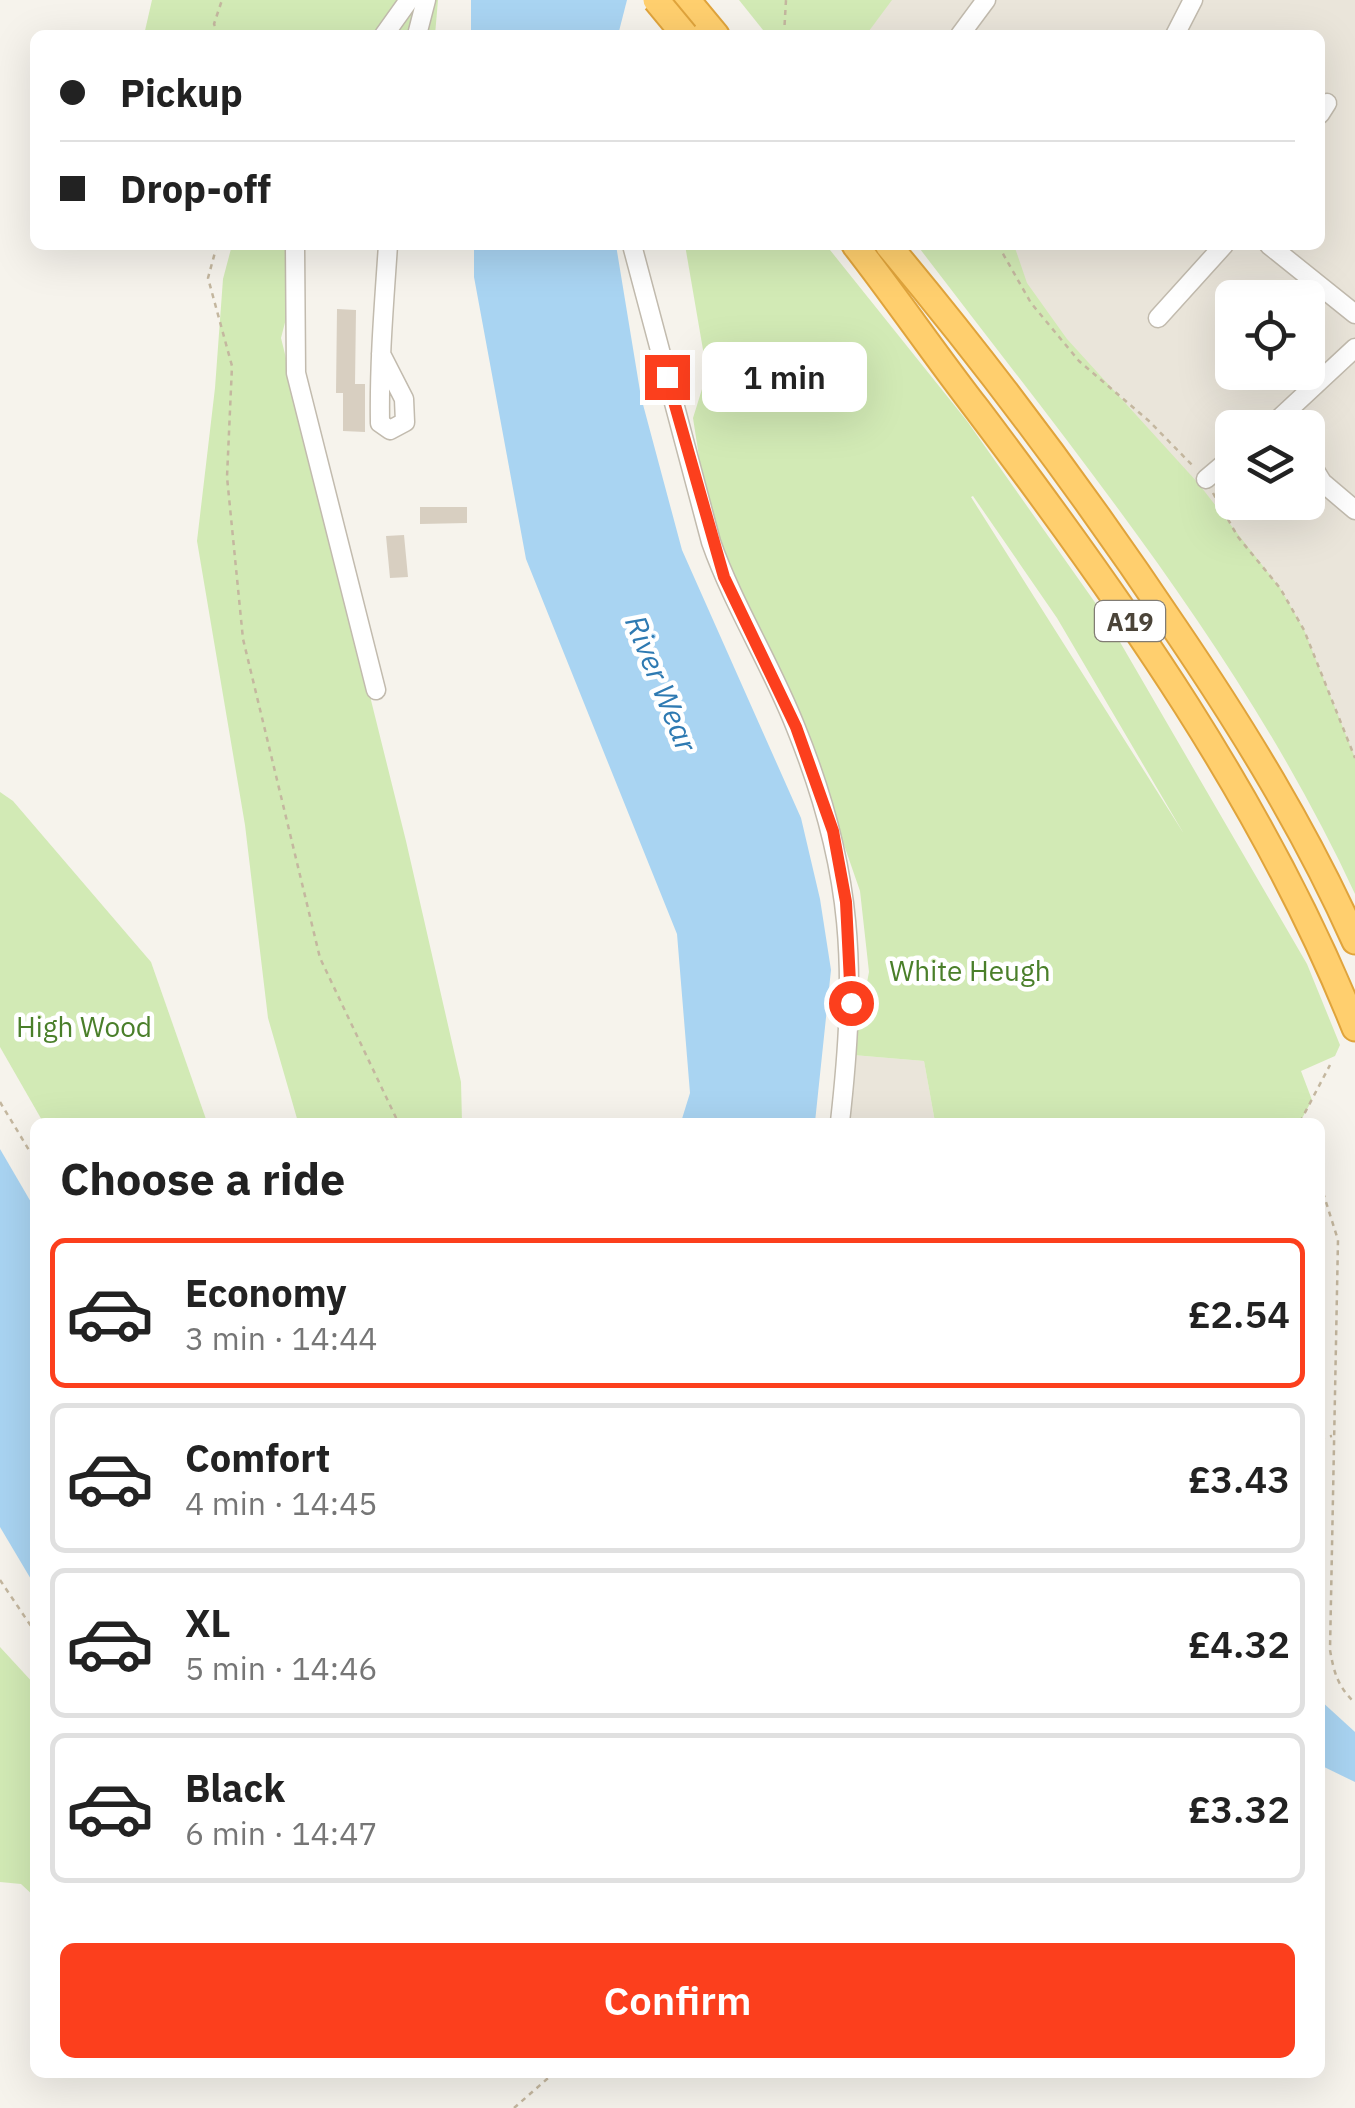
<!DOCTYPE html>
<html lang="en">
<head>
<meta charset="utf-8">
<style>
  :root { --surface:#fff; --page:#f2f2f2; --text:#222; --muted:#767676; --line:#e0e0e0; --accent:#fc3f1d }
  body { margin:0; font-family:"IBM Plex Sans",sans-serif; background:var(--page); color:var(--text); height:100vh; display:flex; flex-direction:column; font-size:38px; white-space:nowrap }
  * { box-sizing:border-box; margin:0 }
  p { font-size:32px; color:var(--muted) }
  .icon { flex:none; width:55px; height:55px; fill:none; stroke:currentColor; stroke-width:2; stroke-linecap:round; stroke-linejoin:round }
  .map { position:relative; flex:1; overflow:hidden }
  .details { position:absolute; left:30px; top:1118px; width:1295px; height:960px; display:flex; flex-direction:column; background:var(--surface); border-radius:15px; box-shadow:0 10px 40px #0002 }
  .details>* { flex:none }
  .hud { position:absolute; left:30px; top:30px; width:1295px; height:220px; border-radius:15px; box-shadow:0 10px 40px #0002; display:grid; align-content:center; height:220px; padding:0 30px; background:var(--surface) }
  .fabs { position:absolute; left:1215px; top:280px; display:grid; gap:20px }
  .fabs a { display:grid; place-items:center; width:110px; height:110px; border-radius:15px; background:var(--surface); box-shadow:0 10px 40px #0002; font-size:50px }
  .end { position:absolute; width:45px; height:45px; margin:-22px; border:12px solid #fc3f1d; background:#fff; box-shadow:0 0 0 5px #fff }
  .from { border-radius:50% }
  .bubble { position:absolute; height:70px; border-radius:15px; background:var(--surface); box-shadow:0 10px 40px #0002; font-size:32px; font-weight:600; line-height:70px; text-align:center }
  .hud b { display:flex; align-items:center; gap:35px; height:95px; font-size:38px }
  .hud b+b { border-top:2px solid var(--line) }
  .hud i { width:25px; height:25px; background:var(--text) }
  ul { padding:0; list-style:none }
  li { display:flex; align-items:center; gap:30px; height:150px; margin:0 20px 15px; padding:0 10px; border:5px solid var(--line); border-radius:15px }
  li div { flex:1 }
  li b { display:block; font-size:38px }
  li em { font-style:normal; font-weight:600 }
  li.active { border-color:var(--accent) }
  li>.icon { width:90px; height:90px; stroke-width:1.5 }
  h2 { padding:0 30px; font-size:45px; line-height:120px }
  .primary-button { display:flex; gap:20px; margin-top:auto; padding:20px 30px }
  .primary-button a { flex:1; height:115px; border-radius:15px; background:var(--accent); color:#fff; font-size:40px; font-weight:600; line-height:115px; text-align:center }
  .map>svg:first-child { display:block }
</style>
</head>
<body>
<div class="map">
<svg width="1355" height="2108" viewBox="0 0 1355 2108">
  <rect width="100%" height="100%" fill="#f6f3ec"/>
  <g fill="#eae5da" fill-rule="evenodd">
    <path d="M 851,0 L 1355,0 L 1355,760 L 972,245 L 1320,245 L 1320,35 L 837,35 ZM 1232,298 L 1308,298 L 1308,372 L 1232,372 ZM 1232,428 L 1308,428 L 1308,502 L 1232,502 Z"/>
    <polygon points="853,1055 924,1061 935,1122 848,1122"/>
  </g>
  <g fill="#d2eab5" fill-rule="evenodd">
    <polygon points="152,0 438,0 435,35 144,35"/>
    <polygon points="739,0 892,0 866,35 767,35"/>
    <polygon points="232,245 305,245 281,338 406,841 461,1082 462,1122 298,1122 268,1018 245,825 197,541 215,388 223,279"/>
    <path d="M 685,245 L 826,245 L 967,421 L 1106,618 L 1307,964 L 1340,1045 L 1335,1056 L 1301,1071 L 1312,1100 L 1300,1122 L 935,1122 L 924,1061 L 853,1055 L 869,972 L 860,891 L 834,816 L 727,569 L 706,502 L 693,418 L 707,373 ZM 973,496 L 1057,618 L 1184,834 L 971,497 Z"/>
    <path d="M 917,245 L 1014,245 L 1027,283 L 1067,339 L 1198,483 L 1280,588 L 1304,630 L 1355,758 L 1355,894 C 1245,656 1075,453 917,245 Z"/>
    <polygon points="0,792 13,801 151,962 207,1122 43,1122 0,1047"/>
    <polygon points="0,1647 35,1685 35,1897 21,1884 0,1882"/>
  </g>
  <g fill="#a9d4f2">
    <polygon points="471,0 627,0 618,35 471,35"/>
    <polygon points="474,245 616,245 641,397 682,550 801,818 820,899 831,970 815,1122 681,1122 690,1093 677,934 526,559 474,277"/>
    <polygon points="0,1149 35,1209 35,1586 0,1527"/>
    <polygon points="1320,1700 1355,1732 1355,1782 1320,1765"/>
  </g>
  <g fill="#d8cfc1">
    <polygon points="337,309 356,310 355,384 365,384 365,432 343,431 343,393 336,393"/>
    <polygon points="420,507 467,507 467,523 420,524"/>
    <polygon points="404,535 408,577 390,578 386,536"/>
  </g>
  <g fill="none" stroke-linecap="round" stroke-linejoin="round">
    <defs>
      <g id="minor">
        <polyline points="384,35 409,0"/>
        <polyline points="417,35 426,0"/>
        <polyline points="960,35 986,0"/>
        <polyline points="1175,35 1193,0"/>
        <polyline points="1320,114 1327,103"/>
        <polyline points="295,245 296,373 376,690"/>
        <path d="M 632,245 L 711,542 C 734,607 771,664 796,728 C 854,871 857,971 840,1122"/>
        <polyline points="1269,245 1355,314"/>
        <polyline points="1158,318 1224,245"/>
        <path d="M 381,354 L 404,399 L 405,422 L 390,430 L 380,423 C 379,363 384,304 388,245"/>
        <polyline points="1269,428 1355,348"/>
        <polyline points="1308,459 1322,482 1355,510"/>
        <polyline points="1206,479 1232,457"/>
      </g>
      <g id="highway">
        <polyline points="687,0 716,35"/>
        <path d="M 855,245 C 897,299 935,355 977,409 C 1122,601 1265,802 1355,1028"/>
        <path d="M 888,245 C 991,368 1087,497 1176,630 C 1243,729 1306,831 1355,941"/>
      </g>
    </defs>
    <use href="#minor" stroke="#c2bbae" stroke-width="21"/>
    <use href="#highway" stroke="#e0a43c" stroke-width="29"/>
    <g stroke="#c4b79f" stroke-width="2.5" stroke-dasharray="5 5" stroke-linecap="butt">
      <polyline points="219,35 214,24 222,0"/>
      <polyline points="784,35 786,0"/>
      <polyline points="217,245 208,278 232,366 227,477 243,639 320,958 398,1122"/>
      <polyline points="998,245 1031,303 1079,361 1149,421 1194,467"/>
      <polyline points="1213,493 1238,537 1280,588 1304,630 1355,758"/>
      <polyline points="0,1102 35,1160"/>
      <polyline points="1300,1122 1330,1065"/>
      <path d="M 1320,1183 L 1338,1240 L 1330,1650 C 1334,1673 1338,1687 1355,1703"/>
      <polyline points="1320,1438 1332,1436"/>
      <polyline points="0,1580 35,1632"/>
      <polyline points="514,2108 555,2072"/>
    </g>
    <use href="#minor" stroke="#fff" stroke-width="18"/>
    <use href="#highway" stroke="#ffcf6e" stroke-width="25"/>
    <defs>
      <polyline id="highway-bridge" points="656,0 685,35"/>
    </defs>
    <use href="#highway-bridge" stroke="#e0a43c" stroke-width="29" stroke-linecap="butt"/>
    <use href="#highway-bridge" stroke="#ffcf6e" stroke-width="25"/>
  </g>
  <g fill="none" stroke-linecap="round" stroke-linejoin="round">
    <polyline stroke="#fc3f1d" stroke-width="12" points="667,377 724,577 796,727 833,831 846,902 851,1003"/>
  </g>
  <g text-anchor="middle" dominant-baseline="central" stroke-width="9" stroke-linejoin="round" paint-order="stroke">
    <rect fill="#fff" stroke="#817c74" stroke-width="2.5" x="1095" y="601" width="70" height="40" rx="8"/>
    <g font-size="25" font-weight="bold" fill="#4b4439">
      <text x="1130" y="621">A19</text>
    </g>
    <g font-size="28" fill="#4a7f2a" stroke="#fff">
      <text x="970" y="970">White Heugh</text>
      <text x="84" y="1026">High Wood</text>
    </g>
    <g font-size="30" font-style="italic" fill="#2e7ab2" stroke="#fff">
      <text transform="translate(662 683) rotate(68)">River Wear</text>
    </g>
  </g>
</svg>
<div class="fabs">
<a><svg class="icon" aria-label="locate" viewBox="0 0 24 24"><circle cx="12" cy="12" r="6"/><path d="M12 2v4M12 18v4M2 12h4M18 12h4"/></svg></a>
<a><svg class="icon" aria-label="layers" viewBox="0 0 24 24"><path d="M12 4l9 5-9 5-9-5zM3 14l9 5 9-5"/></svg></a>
</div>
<i class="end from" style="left:851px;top:1003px"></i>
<i class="end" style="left:667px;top:377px"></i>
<div class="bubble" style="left:702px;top:342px;width:165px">1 min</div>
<div class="hud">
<b><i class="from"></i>Pickup</b>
<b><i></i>Drop-off</b>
</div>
<section class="details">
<h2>Choose a ride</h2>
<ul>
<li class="active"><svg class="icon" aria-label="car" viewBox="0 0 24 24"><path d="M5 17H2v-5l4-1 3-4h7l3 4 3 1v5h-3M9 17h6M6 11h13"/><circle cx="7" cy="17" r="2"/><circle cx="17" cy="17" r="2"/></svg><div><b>Economy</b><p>3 min · 14:44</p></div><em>£2.54</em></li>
<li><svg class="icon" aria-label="car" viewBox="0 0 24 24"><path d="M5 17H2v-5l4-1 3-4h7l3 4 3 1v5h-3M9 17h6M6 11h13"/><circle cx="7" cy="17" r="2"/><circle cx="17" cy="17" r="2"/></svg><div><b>Comfort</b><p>4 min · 14:45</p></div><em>£3.43</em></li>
<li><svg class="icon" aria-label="car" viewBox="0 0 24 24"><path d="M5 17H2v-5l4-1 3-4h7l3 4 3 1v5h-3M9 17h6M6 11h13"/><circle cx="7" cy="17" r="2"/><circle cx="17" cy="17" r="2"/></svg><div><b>XL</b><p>5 min · 14:46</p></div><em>£4.32</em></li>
<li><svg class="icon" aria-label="car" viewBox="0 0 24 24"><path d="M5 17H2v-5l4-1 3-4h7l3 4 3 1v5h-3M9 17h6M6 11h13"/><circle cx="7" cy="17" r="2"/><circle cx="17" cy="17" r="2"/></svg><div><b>Black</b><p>6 min · 14:47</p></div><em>£3.32</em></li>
</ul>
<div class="primary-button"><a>Confirm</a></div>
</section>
</div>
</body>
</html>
